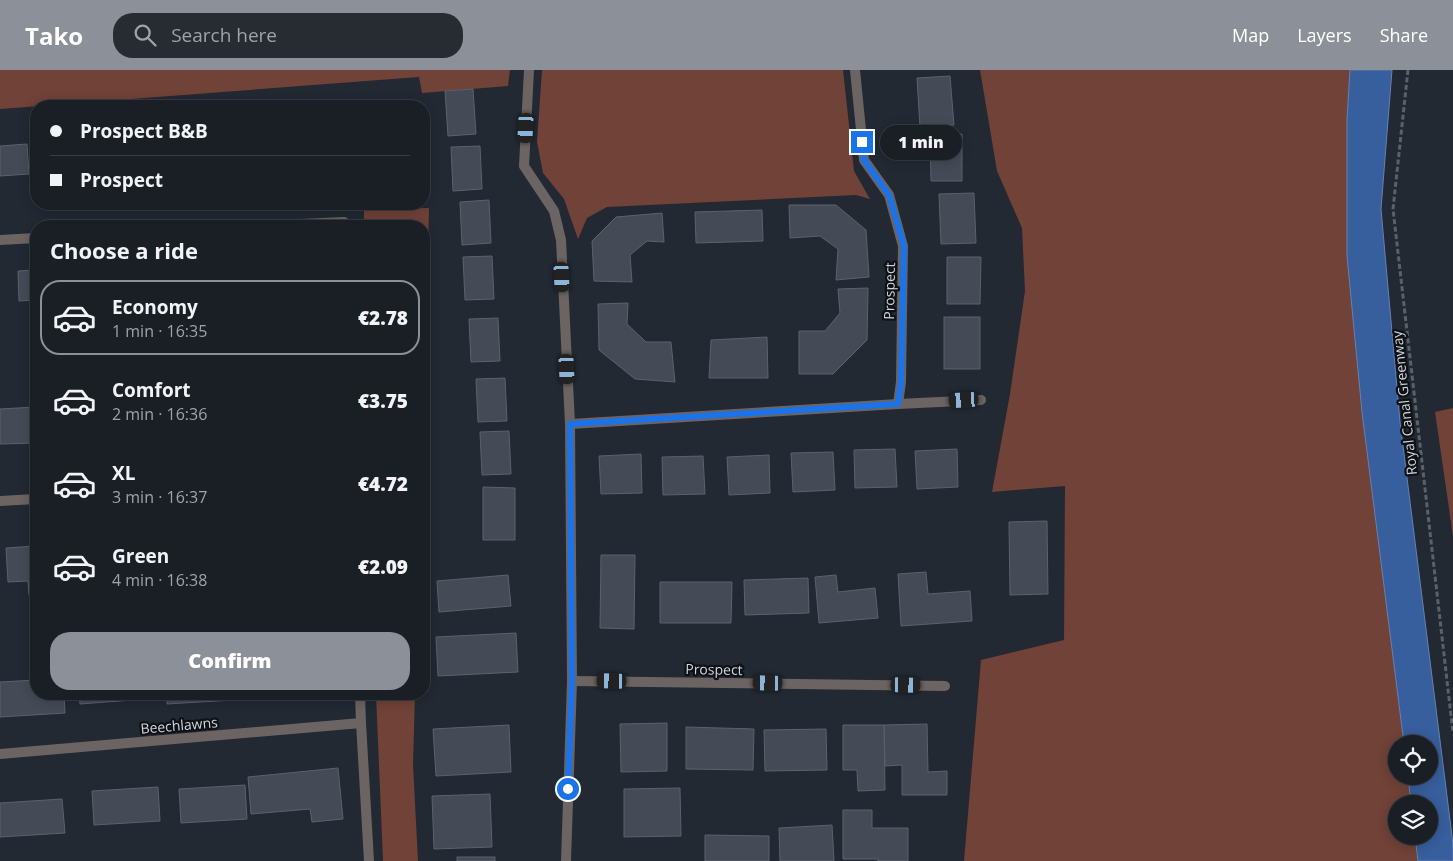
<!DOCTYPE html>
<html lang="en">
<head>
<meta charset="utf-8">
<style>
  :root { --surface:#1a1f26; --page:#272c32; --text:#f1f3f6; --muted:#9fa2a7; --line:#383d43; --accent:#8c9099 }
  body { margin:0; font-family:"Open Sans",sans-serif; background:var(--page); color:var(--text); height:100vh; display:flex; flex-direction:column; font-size:19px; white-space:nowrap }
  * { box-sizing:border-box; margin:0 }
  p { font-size:16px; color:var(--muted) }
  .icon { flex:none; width:28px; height:28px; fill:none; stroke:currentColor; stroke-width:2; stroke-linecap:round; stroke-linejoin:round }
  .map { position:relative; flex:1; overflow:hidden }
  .details { position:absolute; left:30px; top:150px; width:400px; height:480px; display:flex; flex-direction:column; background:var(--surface); border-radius:20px; box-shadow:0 2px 12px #0003,0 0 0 1px var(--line) }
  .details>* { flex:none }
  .guide { position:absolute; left:30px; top:30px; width:400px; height:110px; border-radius:20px; box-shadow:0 2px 12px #0003,0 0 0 1px var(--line); display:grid; align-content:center; height:110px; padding:0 20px; background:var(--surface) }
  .fabs { position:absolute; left:1388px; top:665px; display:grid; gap:10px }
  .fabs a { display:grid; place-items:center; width:50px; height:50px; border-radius:50%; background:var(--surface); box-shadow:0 2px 12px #0003,0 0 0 1px var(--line); font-size:25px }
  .end { position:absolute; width:22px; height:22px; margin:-11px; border:6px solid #1a73e8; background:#fff; box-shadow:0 0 0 2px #fff }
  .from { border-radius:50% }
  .bubble { position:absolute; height:35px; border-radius:18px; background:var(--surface); box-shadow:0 2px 12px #0003,0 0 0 1px var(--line); font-size:16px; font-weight:800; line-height:35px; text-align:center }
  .car { position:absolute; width:15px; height:30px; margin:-15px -8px; border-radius:6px; box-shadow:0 0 4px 1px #0007; background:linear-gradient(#222 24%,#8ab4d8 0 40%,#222 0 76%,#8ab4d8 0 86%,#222 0) }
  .guide b { display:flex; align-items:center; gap:18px; height:48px; font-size:19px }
  .guide b+b { border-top:1px solid var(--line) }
  .guide i { width:12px; height:12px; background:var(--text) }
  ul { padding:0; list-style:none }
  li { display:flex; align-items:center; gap:15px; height:75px; margin:0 10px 8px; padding:0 10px; border:2px solid transparent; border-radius:20px }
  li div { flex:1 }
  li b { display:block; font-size:19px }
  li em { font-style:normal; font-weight:800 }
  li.active { border-color:var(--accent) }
  li>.icon { width:45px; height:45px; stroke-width:1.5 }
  h2 { padding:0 20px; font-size:22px; line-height:60px }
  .cta { display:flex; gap:10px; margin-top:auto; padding:10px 20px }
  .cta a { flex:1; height:58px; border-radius:20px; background:var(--accent); color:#fff; font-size:20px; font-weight:800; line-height:58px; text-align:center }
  header { display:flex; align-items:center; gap:30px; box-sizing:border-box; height:70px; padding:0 25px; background:var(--accent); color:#fff }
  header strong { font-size:24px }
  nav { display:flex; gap:28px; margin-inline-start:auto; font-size:18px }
  .search { width:350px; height:45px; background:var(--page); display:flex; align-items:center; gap:12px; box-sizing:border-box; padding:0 18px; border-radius:20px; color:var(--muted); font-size:19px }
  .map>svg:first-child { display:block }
</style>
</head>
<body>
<header>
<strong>Tako</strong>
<div class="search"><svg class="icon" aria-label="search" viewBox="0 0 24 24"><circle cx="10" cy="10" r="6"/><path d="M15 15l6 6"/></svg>Search here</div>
<nav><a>Map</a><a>Layers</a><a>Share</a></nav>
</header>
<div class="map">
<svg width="1453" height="791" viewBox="0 0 1453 791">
  <rect width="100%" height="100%" fill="#222933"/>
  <g fill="#704238">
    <polygon points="0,0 510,0 508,16 422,23 419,7 0,39"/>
    <polygon points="542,0 843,0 854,101 870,129 856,125 607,137 587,148 578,169 564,129 543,103 537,72"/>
    <polygon points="980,0 1350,0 1347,49 1404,674 1396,674 1396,706 1408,706 1412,734 1396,734 1396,766 1415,766 1418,791 964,791 981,590 1064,570 1065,416 992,422 1010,324 1025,221 1022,158 997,101"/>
    <polygon points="429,138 424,330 424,156 364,156 364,139"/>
    <polygon points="1453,338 1453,466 1435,342"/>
    <polygon points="376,624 415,624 413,694 418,791 383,791"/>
  </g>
  <polygon fill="#375e9d" stroke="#6682b0" points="1350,0 1392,0 1381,139 1400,352 1453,774 1453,791 1418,791 1415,766 1429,766 1429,734 1411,734 1408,706 1429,706 1429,674 1404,674 1362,342 1347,186 1347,49"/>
  <g fill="#444b57" stroke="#5b626e">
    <polygon points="950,6 954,55 920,57 917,8"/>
    <polygon points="473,19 476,64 448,66 445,21"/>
    <polygon points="930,64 962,64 962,111 931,111"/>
    <polygon points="27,74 29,104 0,106 0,76"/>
    <polygon points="480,76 482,119 453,121 451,77"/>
    <polygon points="974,123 976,173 941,174 939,124"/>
    <polygon points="489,130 491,173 462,175 460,132"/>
    <polygon points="789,135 836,135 866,160 869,207 836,210 838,179 820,166 790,168"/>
    <polygon points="762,140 763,171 696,173 695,142"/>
    <polygon points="662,143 664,172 647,171 630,185 632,212 594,211 592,171 616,147"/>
    <polygon points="492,186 494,229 465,230 463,187"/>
    <polygon points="947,187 981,187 980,234 947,234"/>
    <polygon points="36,200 36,230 19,231 18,201"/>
    <polygon points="868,218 867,270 833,304 799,304 799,261 825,261 840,243 838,219"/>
    <polygon points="628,233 627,254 646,272 671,272 675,312 635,309 599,280 598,234"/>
    <rect x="944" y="247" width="36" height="52"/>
    <polygon points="498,248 500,291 471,292 469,249"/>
    <polygon points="767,267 768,308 709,308 711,270"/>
    <polygon points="505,308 507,351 478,352 476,309"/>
    <polygon points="36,337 36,373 0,374 0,339"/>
    <polygon points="509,361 511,404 482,405 480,362"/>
    <polygon points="895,379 897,417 855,418 854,380"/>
    <polygon points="957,379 958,417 917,419 915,381"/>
    <polygon points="833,382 835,420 793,422 791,383"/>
    <polygon points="641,384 642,423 601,424 599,386"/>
    <polygon points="769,385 770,423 729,425 727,387"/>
    <polygon points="703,386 705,424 663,425 662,387"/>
    <polygon points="483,417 515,418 515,470 483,470"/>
    <polygon points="1047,451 1048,524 1010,525 1009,452"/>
    <polygon points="36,476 36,524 29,525 28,511 8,512 6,478"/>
    <polygon points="601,485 635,485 634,559 600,558"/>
    <polygon points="926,502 928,524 970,521 972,551 901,556 898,504"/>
    <polygon points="508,505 511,536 439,542 437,511"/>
    <polygon points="836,505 838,522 875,518 878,548 819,553 815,507"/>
    <polygon points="808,508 809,543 745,545 744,510"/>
    <polygon points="660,512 732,512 731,553 660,553"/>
    <polygon points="516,563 518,602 438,606 436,567"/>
    <polygon points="36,610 36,624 64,624 65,643 0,647 0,612"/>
    <polygon points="79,624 145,624 146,629 80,634"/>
    <polygon points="167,624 233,624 233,630 167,634"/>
    <polygon points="667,653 667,701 621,702 620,654"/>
    <polygon points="927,654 928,702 947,701 947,725 902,725 902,695 885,696 884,655"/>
    <polygon points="509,655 511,702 436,706 433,659"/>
    <polygon points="843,655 884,655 885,720 858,721 857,700 843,700"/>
    <polygon points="686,657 754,659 753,700 686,699"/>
    <polygon points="826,659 827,700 765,701 764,660"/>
    <polygon points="338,698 343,749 312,752 310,739 251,744 248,707"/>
    <polygon points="245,715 247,749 181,753 179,719"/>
    <polygon points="158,717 160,751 94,755 92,721"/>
    <polygon points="680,718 681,766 624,767 624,719"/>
    <polygon points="490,724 492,777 434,779 432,726"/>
    <polygon points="62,729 65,763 0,767 0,733"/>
    <polygon points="843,740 872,740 872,758 908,758 908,791 878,791 878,789 843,789"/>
    <polygon points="832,755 834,791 780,791 779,758"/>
    <polygon points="705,765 769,766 769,791 705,791"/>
    <rect x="457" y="787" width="38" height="4"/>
  </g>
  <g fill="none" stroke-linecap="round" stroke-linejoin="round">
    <polyline stroke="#5b616a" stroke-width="3" stroke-dasharray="5 2.5" stroke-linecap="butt" points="1408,0 1393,139 1453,663"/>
    <g stroke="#6c6463" stroke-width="10">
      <polyline points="529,0 524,96 554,141 561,170 570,354 572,611 566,791"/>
      <polyline points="258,156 344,152 344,156"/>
      <polyline points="0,170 36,168"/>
      <polyline points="898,334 981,330"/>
      <polyline points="570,354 898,334 901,312 903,176 889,125 864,90 855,0"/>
      <polyline points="0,431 36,429"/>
      <polyline points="572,611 945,616"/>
      <polyline points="360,624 361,653"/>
      <polyline points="0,684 361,653 369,791"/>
    </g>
  </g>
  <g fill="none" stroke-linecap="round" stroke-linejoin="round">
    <polyline stroke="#1a73e8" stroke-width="6" points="568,719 572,611 570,354 898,334 901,312 904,176 889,125 864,90 862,72"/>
  </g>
  <g text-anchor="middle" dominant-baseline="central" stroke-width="4.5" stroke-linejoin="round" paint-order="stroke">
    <g font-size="14" fill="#d2d6dd" stroke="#0e1116">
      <text transform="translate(889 221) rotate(-89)">Prospect</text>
      <text transform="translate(1404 333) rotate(-96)">Royal Canal Greenway</text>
      <text transform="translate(714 599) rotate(1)">Prospect</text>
      <text transform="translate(179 655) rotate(-5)">Beechlawns</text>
    </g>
  </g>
</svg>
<div class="fabs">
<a><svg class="icon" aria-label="locate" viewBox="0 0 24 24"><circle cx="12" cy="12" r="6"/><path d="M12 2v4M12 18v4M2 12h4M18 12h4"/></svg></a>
<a><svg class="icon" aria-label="layers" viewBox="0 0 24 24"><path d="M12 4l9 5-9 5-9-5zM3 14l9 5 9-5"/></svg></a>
</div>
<i class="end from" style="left:568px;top:719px"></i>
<i class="end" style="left:862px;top:72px"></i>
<div class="bubble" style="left:880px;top:55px;width:82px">1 min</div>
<i class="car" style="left:526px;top:58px;rotate:183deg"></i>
<i class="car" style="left:562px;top:207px;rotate:177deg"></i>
<i class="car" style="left:567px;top:299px;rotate:177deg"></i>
<i class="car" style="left:964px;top:330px;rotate:267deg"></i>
<i class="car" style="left:612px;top:611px;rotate:271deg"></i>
<i class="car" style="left:768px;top:613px;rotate:271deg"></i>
<i class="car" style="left:906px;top:615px;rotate:91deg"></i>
<div class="guide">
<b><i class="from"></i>Prospect B&amp;B</b>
<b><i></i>Prospect</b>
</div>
<section class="details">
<h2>Choose a ride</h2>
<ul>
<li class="active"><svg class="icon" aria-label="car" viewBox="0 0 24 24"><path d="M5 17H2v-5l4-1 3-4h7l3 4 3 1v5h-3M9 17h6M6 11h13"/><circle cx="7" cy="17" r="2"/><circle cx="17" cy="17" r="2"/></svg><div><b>Economy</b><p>1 min · 16:35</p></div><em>€2.78</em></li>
<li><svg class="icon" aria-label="car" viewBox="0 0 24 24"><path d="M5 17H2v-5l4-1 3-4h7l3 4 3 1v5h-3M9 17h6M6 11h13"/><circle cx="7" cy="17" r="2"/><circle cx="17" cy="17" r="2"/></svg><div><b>Comfort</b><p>2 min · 16:36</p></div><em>€3.75</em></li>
<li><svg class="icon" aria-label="car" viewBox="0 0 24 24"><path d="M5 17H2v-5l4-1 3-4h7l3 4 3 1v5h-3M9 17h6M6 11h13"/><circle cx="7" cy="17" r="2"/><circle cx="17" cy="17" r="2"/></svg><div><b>XL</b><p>3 min · 16:37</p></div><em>€4.72</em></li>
<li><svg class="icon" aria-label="car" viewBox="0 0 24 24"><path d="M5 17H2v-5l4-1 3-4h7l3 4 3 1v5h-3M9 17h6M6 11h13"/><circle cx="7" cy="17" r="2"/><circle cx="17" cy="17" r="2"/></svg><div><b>Green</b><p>4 min · 16:38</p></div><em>€2.09</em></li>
</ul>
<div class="cta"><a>Confirm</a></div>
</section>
</div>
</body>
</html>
